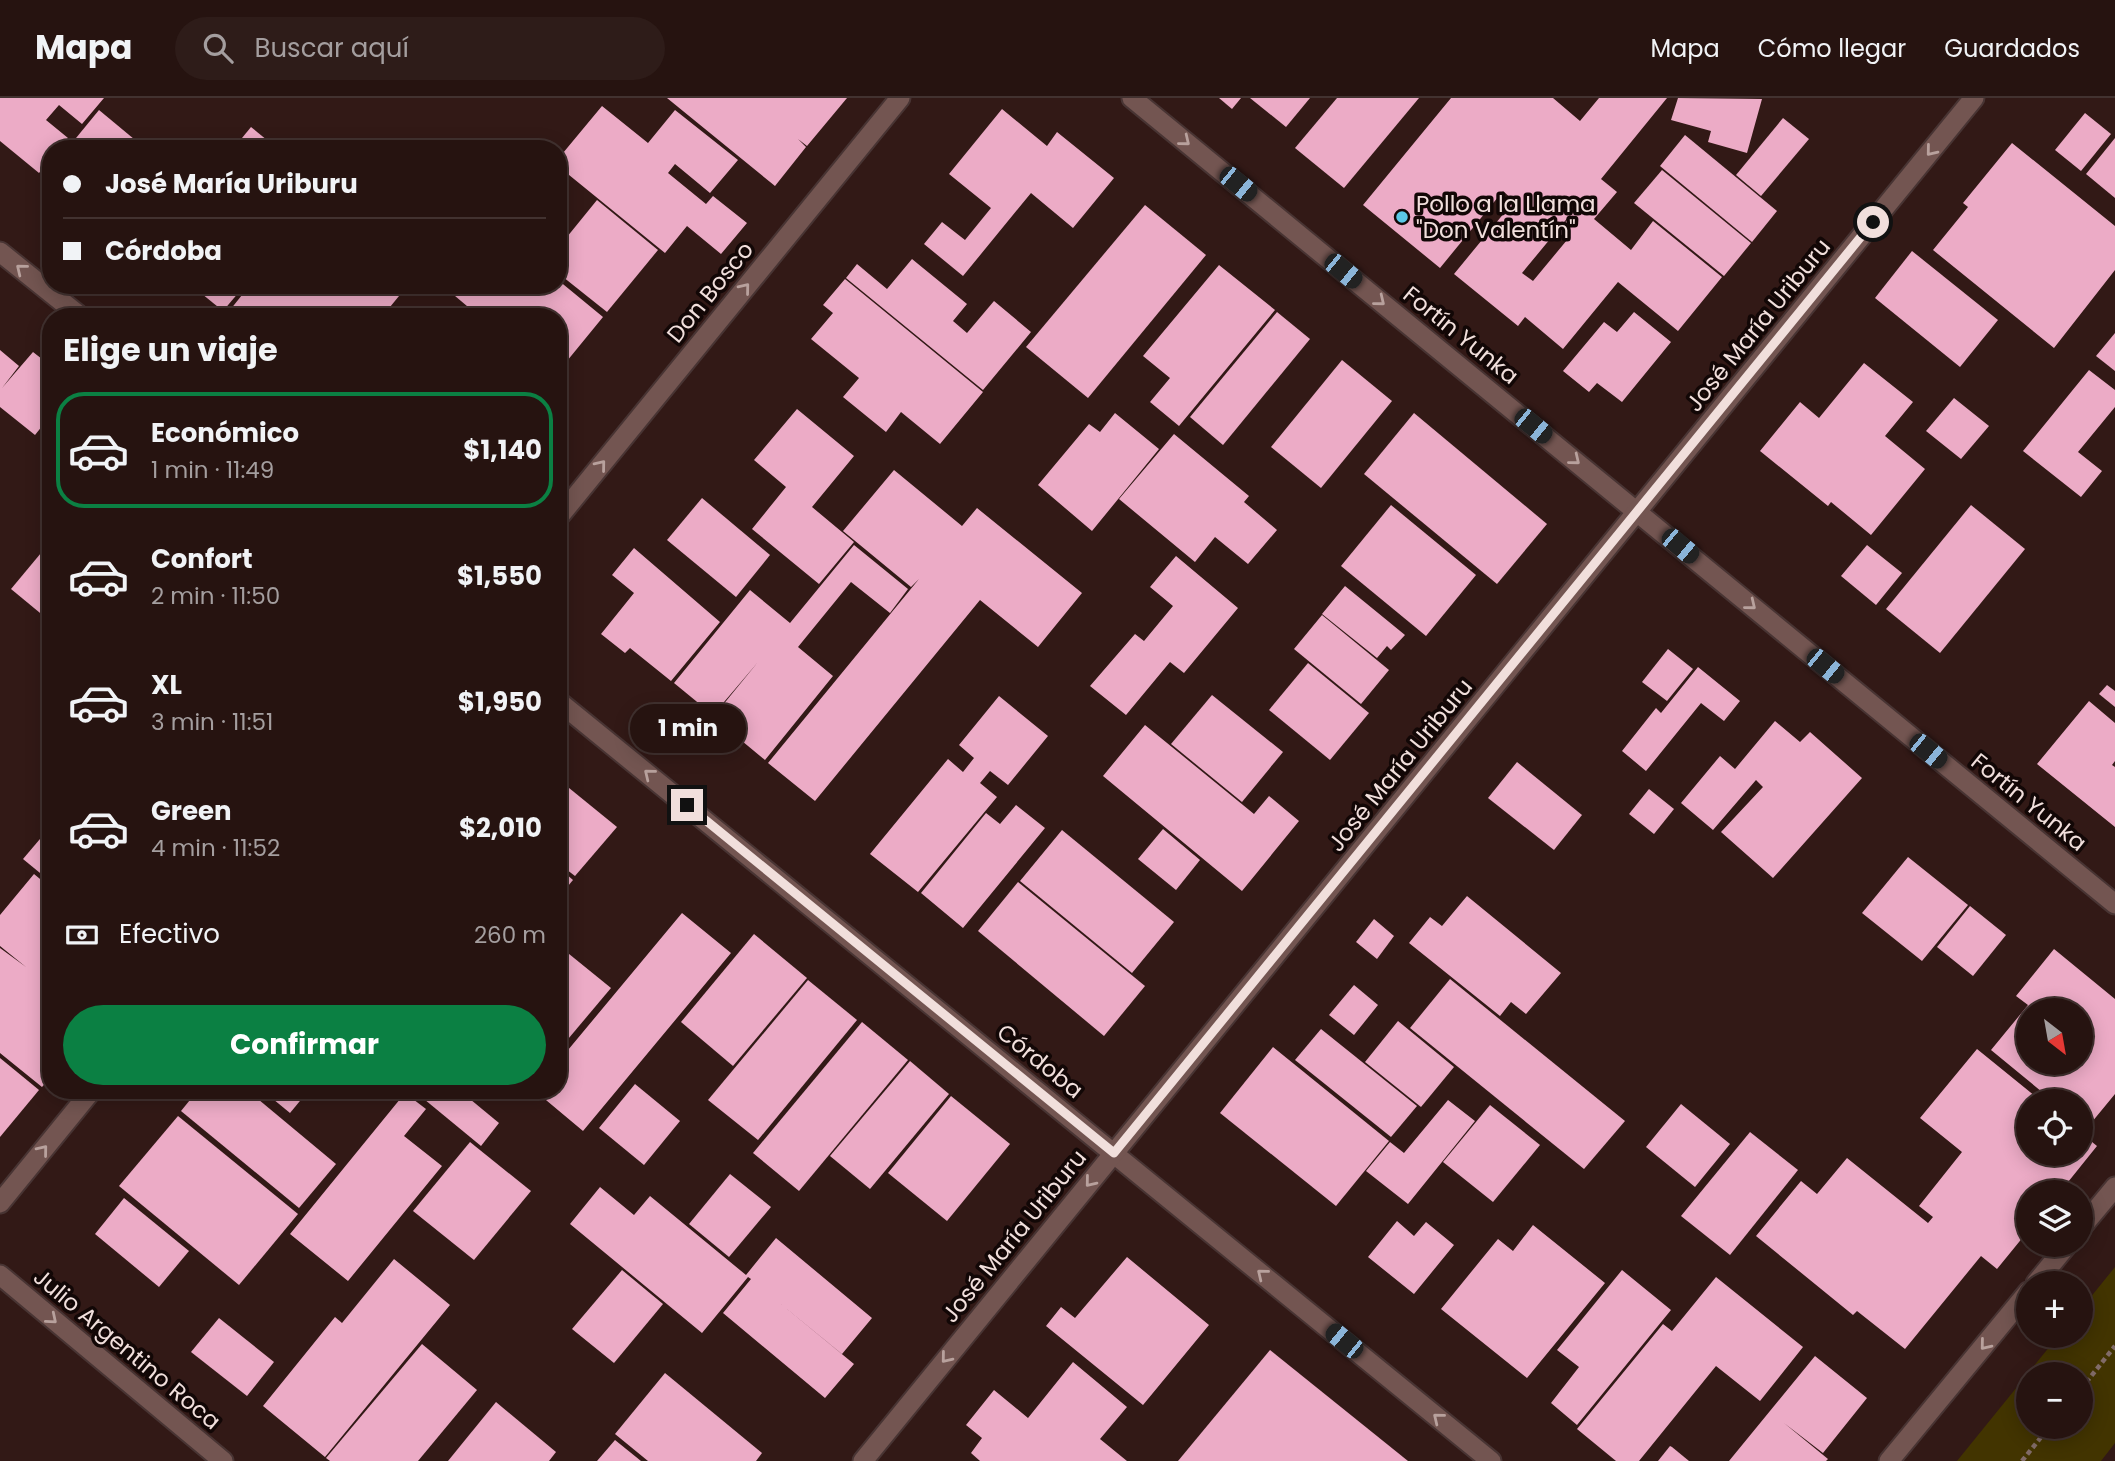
<!DOCTYPE html>
<html lang="es">
<head>
<meta charset="utf-8">
<style>
  :root { --surface:#261310; --page:#2e1c19; --text:#f1f3f6; --muted:#a49e9f; --line:#423230; --accent:#0b8043 }
  body { margin:0; font-family:Poppins,sans-serif; background:var(--page); color:var(--text); height:100vh; display:flex; flex-direction:column; font-size:26px; white-space:nowrap }
  * { box-sizing:border-box; margin:0 }
  p { font-size:23px; color:var(--muted) }
  .icon { flex:none; width:38px; height:38px; fill:none; stroke:currentColor; stroke-width:2; stroke-linecap:round; stroke-linejoin:round }
  .map { position:relative; flex:1; overflow:hidden }
  .sheet { position:absolute; left:42px; top:210px; width:525px; height:791px; display:flex; flex-direction:column; background:var(--surface); border-radius:28px; box-shadow:0 4px 18px #0003,0 0 0 2px var(--line) }
  .sheet>* { flex:none }
  .banner { position:absolute; left:42px; top:42px; width:525px; height:154px; border-radius:28px; box-shadow:0 4px 18px #0003,0 0 0 2px var(--line); display:grid; align-content:center; height:154px; padding:0 21px; background:var(--surface) }
  .needle { width:46px; rotate:149deg }
  .fabs { position:absolute; left:2016px; top:900px; display:grid; gap:14px }
  .fabs a { display:grid; place-items:center; width:77px; height:77px; border-radius:50%; background:var(--surface); box-shadow:0 4px 18px #0003,0 0 0 2px var(--line); font-size:35px }
  .end { position:absolute; width:32px; height:32px; margin:-16px; border:9px solid #f1dfdc; background:#111; box-shadow:0 0 0 4px #111 }
  .from { border-radius:50% }
  .bubble { position:absolute; height:49px; border-radius:24px; background:var(--surface); box-shadow:0 4px 18px #0003,0 0 0 2px var(--line); font-size:23px; font-weight:700; line-height:49px; text-align:center }
  .car { position:absolute; width:21px; height:42px; margin:-21px -10px; border-radius:9px; box-shadow:0 0 5px 2px #0007; background:linear-gradient(#222 24%,#8ab4d8 0 40%,#222 0 76%,#8ab4d8 0 86%,#222 0) }
  .banner b { display:flex; align-items:center; gap:24px; height:66px; font-size:26px }
  .banner b+b { border-top:2px solid var(--line) }
  .banner i { width:18px; height:18px; background:var(--text) }
  ul { padding:0; list-style:none }
  li { display:flex; align-items:center; gap:21px; height:116px; margin:0 14px 10px; padding:0 7px; border:4px solid transparent; border-radius:28px }
  li div { flex:1 }
  li b { display:block; font-size:26px }
  li em { font-style:normal; font-weight:700 }
  li.selected { border-color:var(--accent) }
  li>.icon { width:63px; height:63px; stroke-width:1.5 }
  h2 { padding:0 21px; font-size:32px; line-height:84px }
  .pay { display:flex; align-items:center; gap:18px; height:77px; padding:0 21px; font-size:26px }
  .pay p { margin-inline-start:auto }
  .primary-button { display:flex; gap:14px; margin-top:auto; padding:14px 21px }
  .primary-button a { flex:1; height:80px; border-radius:42px; background:var(--accent); color:#fff; font-size:28px; font-weight:700; line-height:80px; text-align:center }
  header { display:flex; align-items:center; gap:42px; box-sizing:border-box; height:98px; padding:0 35px; background:var(--surface); border-bottom:2px solid var(--line) }
  header strong { font-size:33px }
  nav { display:flex; gap:38px; margin-inline-start:auto; font-size:24px }
  .search { width:490px; height:63px; background:var(--page); display:flex; align-items:center; gap:18px; box-sizing:border-box; padding:0 24px; border-radius:38px; color:var(--muted); font-size:26px }
  .map>svg:first-child { display:block }
</style>
</head>
<body>
<header>
<strong>Mapa</strong>
<div class="search"><svg class="icon" aria-label="search" viewBox="0 0 24 24"><circle cx="10" cy="10" r="6"/><path d="M15 15l6 6"/></svg>Buscar aquí</div>
<nav><a>Mapa</a><a>Cómo llegar</a><a>Guardados</a></nav>
</header>
<div class="map">
<svg width="2115" height="1363" viewBox="0 0 2115 1363">
  <rect width="100%" height="100%" fill="#321916"/>
  <path fill="#423400" fill-rule="evenodd" d="M 2115,1169 L 2115,1345 L 2101,1363 L 1957,1363 L 2059,1237 L 2081,1237 L 2081,1211 ZM 2028,1276 L 2081,1276 L 2081,1328 L 2028,1328 Z"/>
  <g fill="#ecabc6" fill-rule="evenodd">
    <polygon points="0,0 104,0 82,26 59,7 46,22 68,40 59,51 51,51 51,60 39,75 0,43"/>
    <polygon points="667,0 847,0 807,48 798,41 806,49 775,88"/>
    <polygon points="1219,0 1241,0 1232,11"/>
    <polygon points="1250,0 1310,0 1286,29"/>
    <polygon points="1337,0 1419,0 1344,90 1295,50"/>
    <path d="M 1451,0 L 1553,0 L 1580,23 L 1599,0 L 1667,0 L 1601,81 L 1617,94 L 1594,121 L 1631,152 L 1653,123 L 1722,179 L 1678,233 L 1618,184 L 1563,251 L 1525,219 L 1518,228 L 1454,176 L 1514,103 L 1503,93 L 1440,170 L 1363,107 ZM 1579,106 L 1558,134 L 1567,142 L 1533,183 L 1522,175 Z"/>
    <polygon points="1678,0 1762,1 1747,55 1708,44 1711,33 1671,22"/>
    <polygon points="602,8 648,45 675,12 738,62 710,95 675,66 668,75 706,106 713,98 747,125 721,156 687,128 665,155 558,68 558,61"/>
    <polygon points="1002,11 1047,48 1057,34 1114,80 1073,130 1031,95 963,178 924,146 942,124 965,142 991,110 949,76"/>
    <polygon points="99,12 146,51 67,51"/>
    <polygon points="2085,15 2111,36 2081,73 2055,52"/>
    <polygon points="1783,20 1809,41 1761,98 1736,77"/>
    <polygon points="251,29 278,51 233,51"/>
    <polygon points="1685,37 1777,113 1752,144 1660,68"/>
    <polygon points="2115,40 2115,100 2086,76"/>
    <polygon points="2012,45 2115,128 2115,172 2054,250 1933,152 1968,109 1963,105"/>
    <polygon points="1662,72 1751,145 1724,178 1634,105"/>
    <polygon points="597,102 658,152 607,214 558,175 558,150"/>
    <polygon points="1145,107 1206,157 1088,300 1026,249"/>
    <polygon points="1912,153 1998,222 1960,269 1875,200"/>
    <polygon points="912,161 967,206 953,223 967,235 994,203 1031,234 983,292 846,180 857,166 887,191"/>
    <polygon points="1219,167 1275,212 1179,328 1150,304 1170,280 1143,258"/>
    <polygon points="845,181 983,294 940,346 901,314 886,334 843,299 859,280 811,241 833,215 823,207"/>
    <polygon points="558,182 603,219 558,274 558,219 480,219 442,187 558,187"/>
    <polygon points="191,187 245,187 223,213"/>
    <polygon points="250,187 408,187 390,209 401,219 228,219 226,217"/>
    <polygon points="1277,214 1310,241 1223,347 1190,319"/>
    <polygon points="1634,214 1671,244 1622,304 1597,285 1589,294 1563,273 1604,224 1617,234"/>
    <polygon points="2115,235 2115,273 2096,258"/>
    <polygon points="0,252 19,268 2,290 33,254 51,268 51,317 35,337 0,309"/>
    <polygon points="1342,262 1392,303 1321,390 1271,349"/>
    <polygon points="1864,265 1913,304 1885,338 1925,371 1871,437 1831,404 1828,408 1760,353 1800,304 1819,320"/>
    <polygon points="2089,272 2115,292 2115,309 2078,354 2102,373 2081,399 2023,353"/>
    <polygon points="1954,300 1989,328 1961,361 1926,333"/>
    <polygon points="797,311 854,358 812,409 854,444 819,486 752,431 786,389 754,362"/>
    <polygon points="1115,315 1159,351 1092,433 1038,387 1089,326 1100,334"/>
    <polygon points="1414,315 1547,426 1497,486 1364,376"/>
    <polygon points="1174,336 1249,398 1244,404 1277,432 1248,466 1215,439 1195,464 1119,401"/>
    <polygon points="894,372 962,428 977,410 1082,495 1038,549 980,502 815,703 768,665 919,481 911,489 843,433"/>
    <polygon points="702,400 770,457 736,499 667,442"/>
    <polygon points="1391,407 1476,477 1426,538 1341,468"/>
    <polygon points="1971,407 2025,451 1940,555 1886,511"/>
    <polygon points="51,443 51,524 11,491"/>
    <polygon points="854,447 908,491 890,515 851,484 798,549 833,578 765,662 713,619 758,564 713,617 674,585 750,492 790,525"/>
    <polygon points="1867,447 1902,475 1876,507 1841,478"/>
    <polygon points="634,450 720,524 671,583 630,550 625,555 601,536 634,495 612,477"/>
    <polygon points="1176,458 1238,510 1184,575 1170,564 1126,617 1090,588 1135,536 1144,543 1173,508 1150,489"/>
    <polygon points="1345,488 1405,537 1391,552 1387,548 1377,560 1322,516"/>
    <polygon points="1322,517 1389,572 1361,606 1294,551"/>
    <polygon points="1668,551 1693,571 1667,603 1642,584"/>
    <polygon points="1308,565 1369,615 1330,662 1269,612"/>
    <polygon points="1698,569 1740,603 1724,623 1701,605 1646,673 1622,653 1656,610 1661,615"/>
    <polygon points="2107,587 2115,593 2115,609 2099,596"/>
    <polygon points="1212,597 1283,654 1242,704 1171,646"/>
    <polygon points="999,598 1048,638 1008,687 990,673 980,685 997,699 918,794 870,756 948,661 963,674 974,660 959,647"/>
    <polygon points="2089,603 2115,625 2115,663 2112,667 2115,669 2115,729 2037,666"/>
    <polygon points="1775,623 1800,644 1810,634 1862,680 1773,780 1721,734 1763,689 1756,682 1713,732 1681,705 1720,658 1735,671"/>
    <polygon points="1145,627 1254,716 1269,698 1299,723 1242,793 1103,678"/>
    <polygon points="51,663 51,681 42,674"/>
    <polygon points="1517,664 1582,717 1554,752 1488,700"/>
    <polygon points="558,681 617,729 575,778 558,765"/>
    <polygon points="1649,691 1674,711 1654,736 1629,716"/>
    <polygon points="1016,707 1045,730 963,830 921,795 986,715 1000,726"/>
    <polygon points="51,728 51,784 23,761"/>
    <polygon points="1163,731 1200,762 1176,792 1138,761"/>
    <polygon points="1062,732 1174,824 1132,875 1020,783"/>
    <polygon points="1908,759 1968,807 1922,863 1862,815"/>
    <polygon points="558,769 573,782 558,800"/>
    <polygon points="34,776 51,790 51,979 42,989 0,955 0,850 26,869 0,848 0,817"/>
    <polygon points="1018,784 1145,888 1104,938 978,833"/>
    <polygon points="1467,798 1561,875 1526,916 1511,904 1500,918 1409,845 1430,819 1442,828"/>
    <polygon points="1970,808 2006,837 1973,878 1937,849"/>
    <polygon points="682,815 731,855 583,1033 534,992 558,992 558,964"/>
    <polygon points="1374,821 1394,838 1377,861 1356,844"/>
    <polygon points="754,836 807,880 733,968 681,924"/>
    <polygon points="558,847 611,890 558,953"/>
    <path d="M 2054,851 L 2115,901 L 2115,996 L 2087,1030 L 2081,1025 L 2081,1003 L 2053,1003 L 1991,952 L 2028,907 L 2016,898 ZM 2028,912 L 2081,912 L 2081,964 L 2028,964 Z"/>
    <polygon points="1450,881 1625,1023 1584,1071 1410,930"/>
    <polygon points="808,882 857,922 758,1042 708,1002"/>
    <polygon points="1354,887 1378,907 1354,937 1329,917"/>
    <polygon points="1398,923 1454,969 1421,1009 1365,964"/>
    <polygon points="862,924 908,962 799,1093 753,1055"/>
    <polygon points="1321,931 1417,1008 1391,1039 1295,962"/>
    <polygon points="1273,949 1389,1043 1336,1108 1220,1015"/>
    <polygon points="1977,951 2041,1003 2028,1003 2028,1055 2081,1055 2081,1035 2097,1048 2060,1094 2028,1094 2028,1133 1997,1171 1981,1158 1905,1251 1857,1213 1853,1217 1756,1138 1801,1083 1817,1096 1847,1060 1928,1125 1933,1119 1919,1108 1962,1054 1920,1020"/>
    <polygon points="0,960 39,992 0,1039"/>
    <polygon points="910,963 949,996 870,1091 830,1058"/>
    <polygon points="635,986 680,1023 644,1067 599,1030"/>
    <polygon points="198,992 247,992 336,1066 299,1110 181,1013"/>
    <polygon points="262,992 309,992 290,1015"/>
    <polygon points="413,992 459,992 499,1025 481,1048"/>
    <polygon points="405,995 426,1011 404,1038 442,1068 348,1183 290,1136"/>
    <polygon points="951,998 1010,1046 947,1123 888,1075"/>
    <polygon points="1448,1002 1475,1023 1408,1106 1366,1073 1390,1044 1404,1055"/>
    <polygon points="1681,1006 1730,1046 1695,1089 1646,1049"/>
    <polygon points="1490,1007 1540,1047 1493,1104 1443,1064"/>
    <polygon points="178,1018 298,1116 239,1187 119,1088"/>
    <polygon points="1750,1034 1798,1072 1730,1157 1681,1118"/>
    <polygon points="470,1044 531,1093 474,1162 413,1113"/>
    <polygon points="730,1076 771,1109 729,1159 689,1126"/>
    <polygon points="600,1089 634,1117 650,1098 746,1177 776,1140 872,1220 842,1256 765,1193 854,1266 825,1300 723,1215 751,1181 748,1179 702,1235 570,1126"/>
    <polygon points="124,1100 189,1153 159,1189 95,1136"/>
    <polygon points="1397,1123 1414,1138 1426,1124 1454,1147 1414,1196 1368,1159"/>
    <polygon points="1533,1127 1605,1185 1527,1280 1441,1211 1498,1141 1513,1153"/>
    <polygon points="1127,1159 1209,1227 1143,1307 1046,1228 1061,1209 1075,1220"/>
    <polygon points="394,1161 450,1207 325,1359 263,1308 335,1219 342,1225"/>
    <polygon points="622,1172 663,1206 614,1265 572,1231"/>
    <polygon points="1622,1172 1671,1212 1577,1327 1551,1305 1579,1269 1557,1252"/>
    <polygon points="1716,1179 1803,1249 1760,1303 1716,1268 1639,1363 1616,1363 1577,1331 1663,1226 1672,1233"/>
    <polygon points="219,1220 274,1264 247,1298 191,1254"/>
    <polygon points="422,1246 477,1292 418,1363 330,1363 326,1360"/>
    <polygon points="1270,1252 1408,1363 1178,1363"/>
    <polygon points="1815,1258 1867,1300 1823,1355 1784,1325 1828,1361 1826,1363 1729,1363"/>
    <polygon points="1073,1264 1127,1309 1100,1341 1127,1363 980,1363 971,1355 982,1340 966,1327 994,1292 1028,1320"/>
    <polygon points="665,1275 762,1355 756,1363 648,1363 615,1336"/>
    <polygon points="496,1304 556,1354 549,1363 448,1363"/>
    <polygon points="615,1342 641,1363 597,1363"/>
    <polygon points="1670,1348 1672,1349 1689,1363 1658,1363"/>
  </g>
  <g fill="none" stroke-linecap="round" stroke-linejoin="round">
    <defs>
      <g id="minor">
        <polyline points="1132,0 2115,806"/>
        <polyline points="0,154 81,219"/>
        <polyline points="558,420 900,0"/>
        <polyline points="558,603 1491,1363"/>
        <polyline points="0,1105 92,992"/>
        <polyline points="0,1177 223,1363"/>
        <polyline points="863,1363 1974,0"/>
      </g>
      <g id="secondary">
        <polyline points="2081,1130 2115,1089"/>
        <polyline points="2036,1185 2068,1146"/>
        <polyline points="1889,1363 2028,1194"/>
      </g>
    </defs>
    <use href="#minor" stroke="#483433" stroke-width="23"/>
    <use href="#secondary" stroke="#483433" stroke-width="23"/>
    <g stroke="#816b68" stroke-width="4.5" stroke-dasharray="5 3.5" stroke-linecap="butt">
      <polyline points="2081,1291 2115,1248"/>
      <polyline points="2022,1363 2050,1328"/>
    </g>
    <use href="#minor" stroke="#735551" stroke-width="19"/>
    <use href="#secondary" stroke="#735551" stroke-width="19"/>
  </g>
  <defs><path id="oneway-chevron" d="M-2-3.5L2.5 0L-2 3.5" fill="none" stroke-width="1.6" stroke-linecap="round" stroke-linejoin="round" transform="scale(1.75)"/></defs>
  <g stroke="#b8a19d">
    <use href="#oneway-chevron" transform="translate(1185 43) rotate(39)"/>
    <use href="#oneway-chevron" transform="translate(1931 53) rotate(129)"/>
    <use href="#oneway-chevron" transform="translate(21 171) rotate(-141)"/>
    <use href="#oneway-chevron" transform="translate(745 190) rotate(-51)"/>
    <use href="#oneway-chevron" transform="translate(1380 203) rotate(39)"/>
    <use href="#oneway-chevron" transform="translate(1575 362) rotate(39)"/>
    <use href="#oneway-chevron" transform="translate(601 367) rotate(-51)"/>
    <use href="#oneway-chevron" transform="translate(1751 507) rotate(39)"/>
    <use href="#oneway-chevron" transform="translate(649 676) rotate(-141)"/>
    <use href="#oneway-chevron" transform="translate(43 1052) rotate(-51)"/>
    <use href="#oneway-chevron" transform="translate(1090 1084) rotate(129)"/>
    <use href="#oneway-chevron" transform="translate(1262 1176) rotate(-141)"/>
    <use href="#oneway-chevron" transform="translate(52 1221) rotate(40)"/>
    <use href="#oneway-chevron" transform="translate(1985 1247) rotate(129)"/>
    <use href="#oneway-chevron" transform="translate(946 1260) rotate(129)"/>
    <use href="#oneway-chevron" transform="translate(1438 1320) rotate(-141)"/>
  </g>
  <g fill="none" stroke-linecap="round" stroke-linejoin="round">
    <polyline stroke="#f1dfdc" stroke-width="9" points="687,707 1114,1055 1873,124"/>
  </g>
  <circle fill="#5bc8e7" stroke="#120706" stroke-width="2.5" cx="1402" cy="119" r="7"/>
  <g text-anchor="middle" dominant-baseline="central" stroke-width="7" stroke-linejoin="round" paint-order="stroke">
    <g font-size="23" fill="#f1dfdc" stroke="#120706" text-anchor="start">
      <text x="1416" y="106">Pollo a la Llama<tspan x="1416" dy="26">"Don Valentín"</tspan></text>
    </g>
    <g font-size="23" fill="#f1dfdc" stroke="#120706">
      <text transform="translate(710 194) rotate(-51)">Don Bosco</text>
      <text transform="translate(1758 227) rotate(-51)">José María Uriburu</text>
      <text transform="translate(1461 237) rotate(39)">Fortín Yunka</text>
      <text transform="translate(1400 667) rotate(-51)">José María Uriburu</text>
      <text transform="translate(2029 704) rotate(39)">Fortín Yunka</text>
      <text transform="translate(1040 963) rotate(39)">Córdoba</text>
      <text transform="translate(1014 1138) rotate(-51)">José María Uriburu</text>
      <text transform="translate(127 1251) rotate(40)">Julio Argentino Roca</text>
    </g>
  </g>
</svg>
<div class="fabs">
<a><svg class="needle" viewBox="-14 -14 28 28"><path d="M0-13l5 13h-10z" fill="#e53935"/><path d="M0 13l5-13h-10z" fill="#a49e9f"/></svg></a>
<a><svg class="icon" aria-label="locate" viewBox="0 0 24 24"><circle cx="12" cy="12" r="6"/><path d="M12 2v4M12 18v4M2 12h4M18 12h4"/></svg></a>
<a><svg class="icon" aria-label="layers" viewBox="0 0 24 24"><path d="M12 4l9 5-9 5-9-5zM3 14l9 5 9-5"/></svg></a>
<a>+</a>
<a>−</a>
</div>
<i class="end from" style="left:1873px;top:124px"></i>
<i class="end" style="left:687px;top:707px"></i>
<div class="bubble" style="left:630px;top:606px;width:116px">1 min</div>
<i class="car" style="left:1238px;top:86px;rotate:129deg"></i>
<i class="car" style="left:1343px;top:173px;rotate:129deg"></i>
<i class="car" style="left:1533px;top:328px;rotate:129deg"></i>
<i class="car" style="left:1680px;top:448px;rotate:130deg"></i>
<i class="car" style="left:1825px;top:568px;rotate:129deg"></i>
<i class="car" style="left:1928px;top:653px;rotate:129deg"></i>
<i class="car" style="left:1344px;top:1243px;rotate:309deg"></i>
<div class="banner">
<b><i class="from"></i>José María Uriburu</b>
<b><i></i>Córdoba</b>
</div>
<section class="sheet">
<h2>Elige un viaje</h2>
<ul>
<li class="selected"><svg class="icon" aria-label="car" viewBox="0 0 24 24"><path d="M5 17H2v-5l4-1 3-4h7l3 4 3 1v5h-3M9 17h6M6 11h13"/><circle cx="7" cy="17" r="2"/><circle cx="17" cy="17" r="2"/></svg><div><b>Económico</b><p>1 min · 11:49</p></div><em>$1,140</em></li>
<li><svg class="icon" aria-label="car" viewBox="0 0 24 24"><path d="M5 17H2v-5l4-1 3-4h7l3 4 3 1v5h-3M9 17h6M6 11h13"/><circle cx="7" cy="17" r="2"/><circle cx="17" cy="17" r="2"/></svg><div><b>Confort</b><p>2 min · 11:50</p></div><em>$1,550</em></li>
<li><svg class="icon" aria-label="car" viewBox="0 0 24 24"><path d="M5 17H2v-5l4-1 3-4h7l3 4 3 1v5h-3M9 17h6M6 11h13"/><circle cx="7" cy="17" r="2"/><circle cx="17" cy="17" r="2"/></svg><div><b>XL</b><p>3 min · 11:51</p></div><em>$1,950</em></li>
<li><svg class="icon" aria-label="car" viewBox="0 0 24 24"><path d="M5 17H2v-5l4-1 3-4h7l3 4 3 1v5h-3M9 17h6M6 11h13"/><circle cx="7" cy="17" r="2"/><circle cx="17" cy="17" r="2"/></svg><div><b>Green</b><p>4 min · 11:52</p></div><em>$2,010</em></li>
</ul>
<div class="pay"><svg class="icon" aria-label="cash" viewBox="0 0 24 24"><path d="M3 7h18v10H3z"/><circle cx="12" cy="12" r="2"/></svg>Efectivo<p>260 m</p></div>
<div class="primary-button"><a>Confirmar</a></div>
</section>
</div>
</body>
</html>
